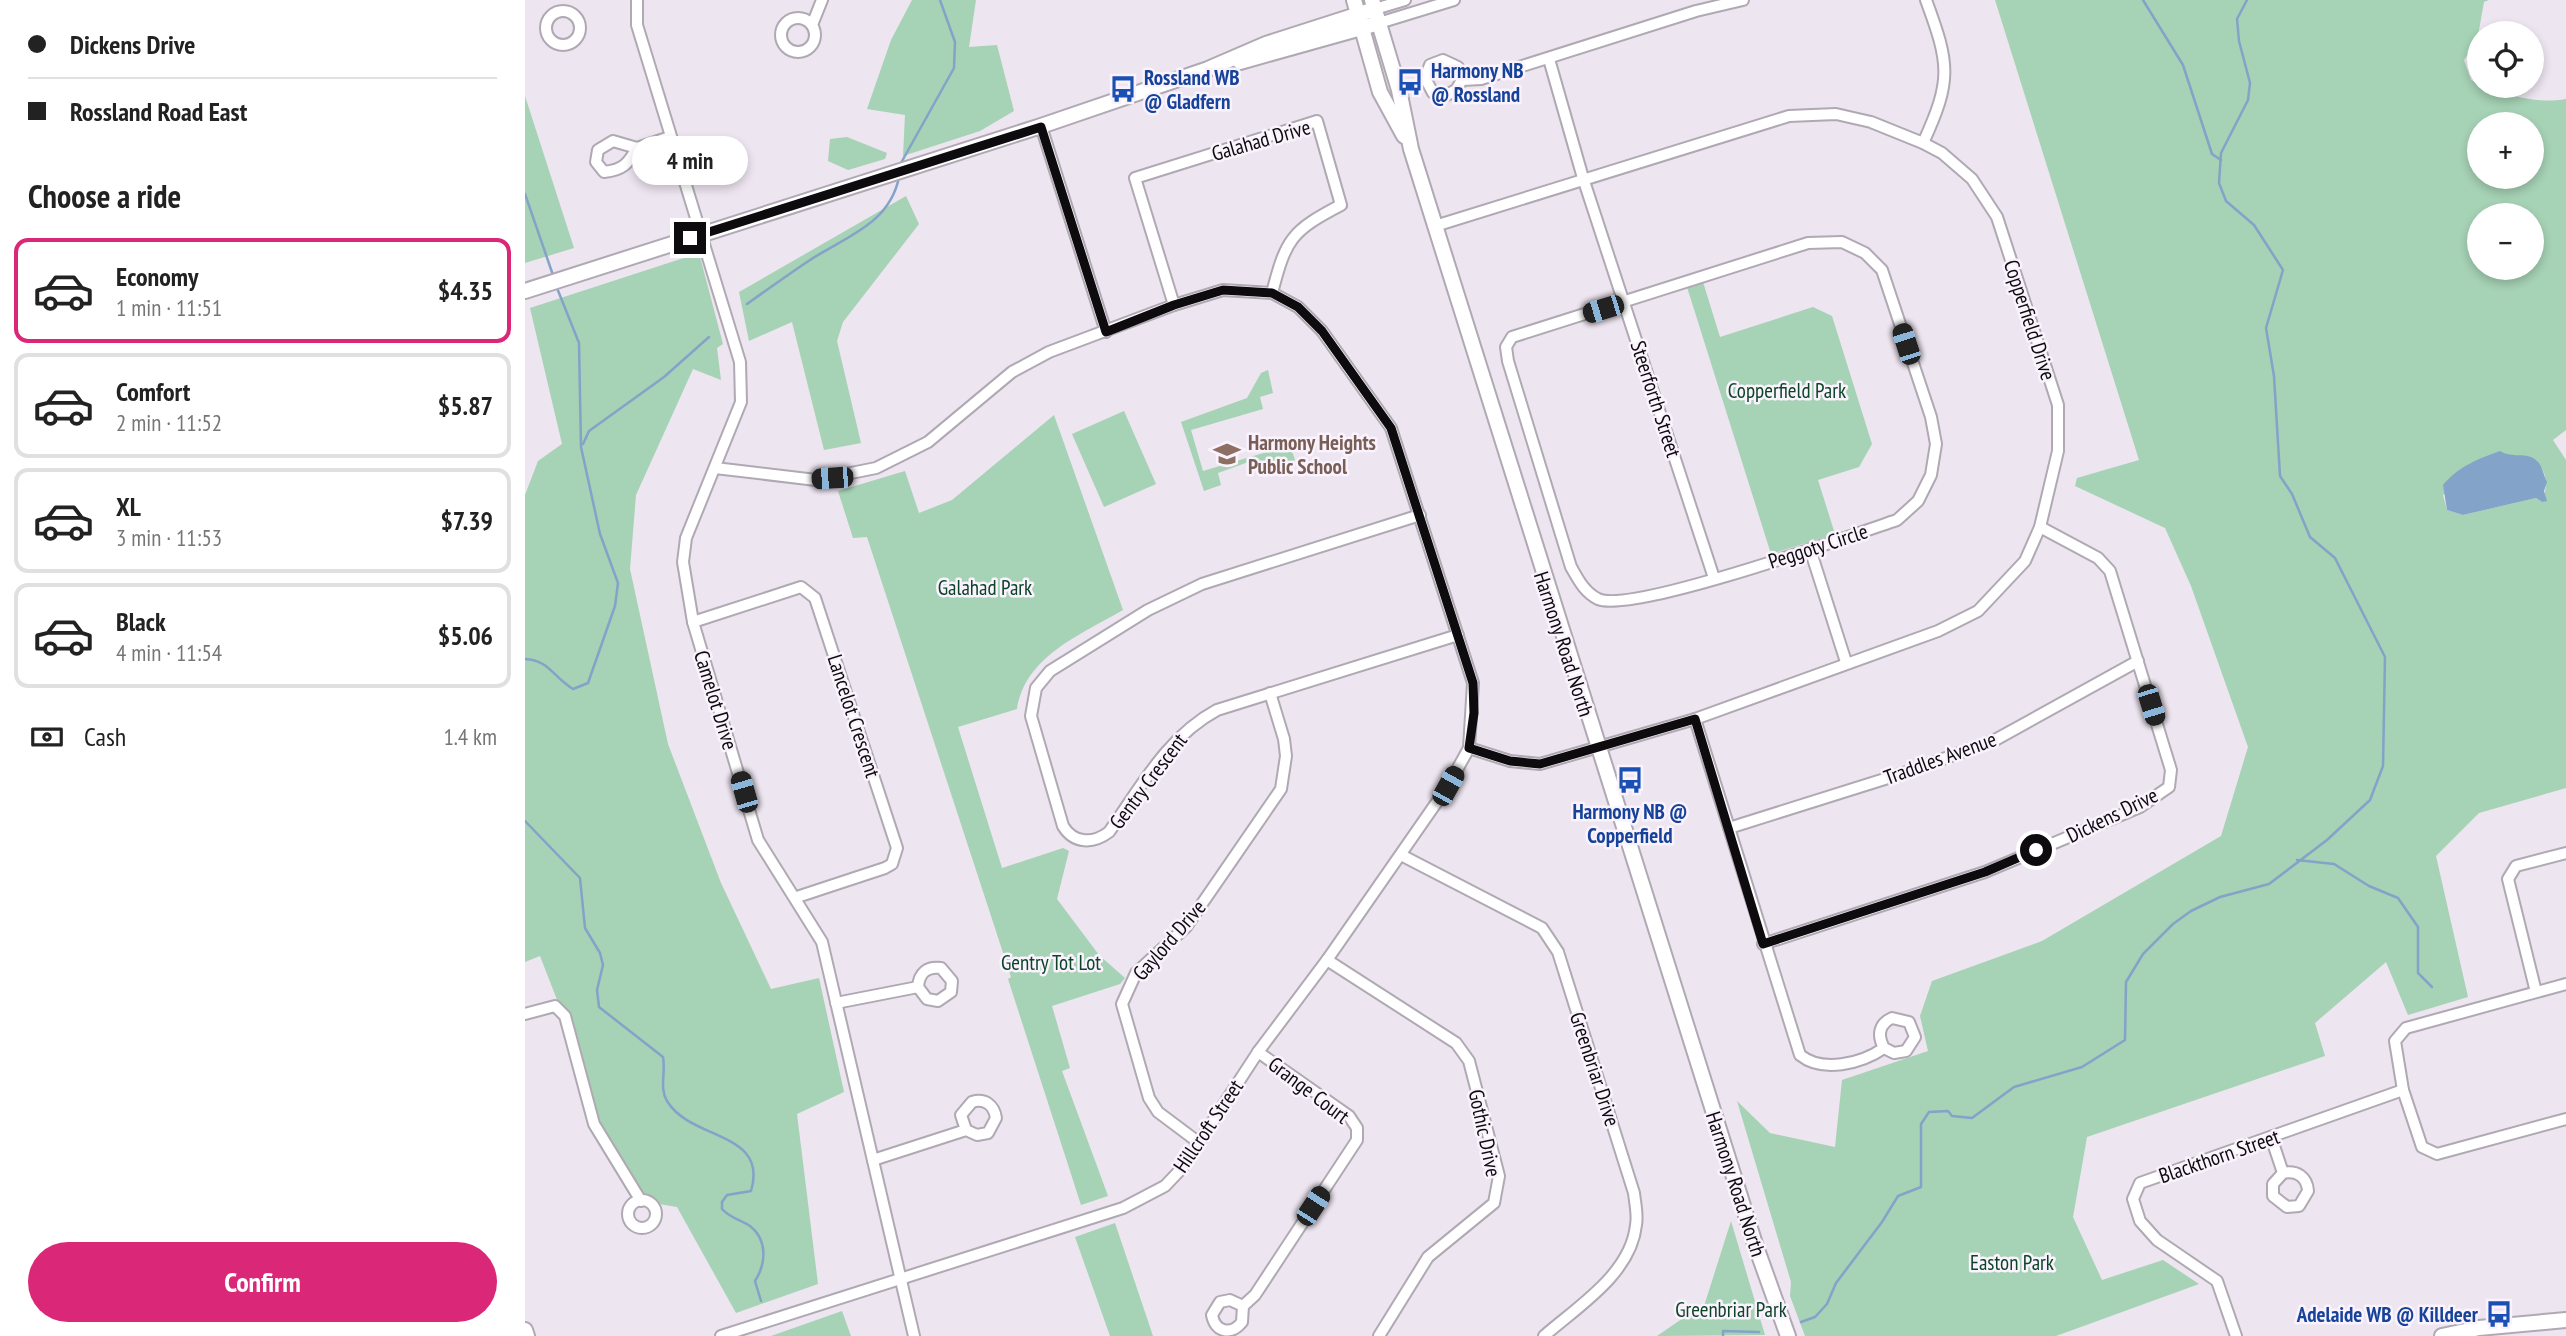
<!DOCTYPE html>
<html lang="en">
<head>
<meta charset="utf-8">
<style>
  :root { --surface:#fff; --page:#f6f6f6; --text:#222; --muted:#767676; --line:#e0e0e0; --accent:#db2777 }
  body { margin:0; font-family:"PT Sans Narrow",sans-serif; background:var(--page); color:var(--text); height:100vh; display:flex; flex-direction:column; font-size:26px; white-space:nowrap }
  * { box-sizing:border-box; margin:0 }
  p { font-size:23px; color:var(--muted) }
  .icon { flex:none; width:38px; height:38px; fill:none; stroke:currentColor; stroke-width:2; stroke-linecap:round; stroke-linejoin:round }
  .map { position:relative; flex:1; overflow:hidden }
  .side { display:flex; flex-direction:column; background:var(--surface); width:525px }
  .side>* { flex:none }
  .banner { display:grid; align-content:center; height:154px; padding:0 28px; background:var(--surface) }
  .controls { position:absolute; left:1942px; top:21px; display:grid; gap:14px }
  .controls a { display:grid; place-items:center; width:77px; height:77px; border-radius:50%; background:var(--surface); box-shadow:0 4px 10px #0003; font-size:35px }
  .end { position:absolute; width:32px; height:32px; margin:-16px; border:9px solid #0e0b0f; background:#fff; box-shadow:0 0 0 4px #fff }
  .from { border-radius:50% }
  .bubble { position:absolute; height:49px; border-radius:24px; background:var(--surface); box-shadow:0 4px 10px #0003; font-size:23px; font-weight:700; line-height:49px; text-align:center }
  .car { position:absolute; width:21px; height:42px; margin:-21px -10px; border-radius:9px; box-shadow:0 0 5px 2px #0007; background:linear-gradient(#222 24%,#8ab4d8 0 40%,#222 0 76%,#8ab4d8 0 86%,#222 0) }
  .banner b { display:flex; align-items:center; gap:24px; height:66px; font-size:26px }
  .banner b+b { border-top:2px solid var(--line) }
  .banner i { width:18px; height:18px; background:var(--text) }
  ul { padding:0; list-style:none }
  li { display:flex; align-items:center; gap:21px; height:105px; margin:0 14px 10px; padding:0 14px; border:4px solid var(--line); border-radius:14px }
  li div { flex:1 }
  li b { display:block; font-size:26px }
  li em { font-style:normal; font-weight:700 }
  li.active { border-color:var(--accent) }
  li>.icon { width:63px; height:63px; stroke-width:1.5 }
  h2 { padding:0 28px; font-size:32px; line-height:84px }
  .pay { display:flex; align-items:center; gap:18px; height:77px; padding:0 28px; font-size:26px }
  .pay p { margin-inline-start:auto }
  .cta { display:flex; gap:14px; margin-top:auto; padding:14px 28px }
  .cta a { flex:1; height:80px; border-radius:42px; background:var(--accent); color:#fff; font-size:28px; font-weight:700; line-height:80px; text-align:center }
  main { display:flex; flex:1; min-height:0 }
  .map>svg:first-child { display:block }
</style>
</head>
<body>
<main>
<section class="side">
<div class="banner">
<b><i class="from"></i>Dickens Drive</b>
<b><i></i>Rossland Road East</b>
</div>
<h2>Choose a ride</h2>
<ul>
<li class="active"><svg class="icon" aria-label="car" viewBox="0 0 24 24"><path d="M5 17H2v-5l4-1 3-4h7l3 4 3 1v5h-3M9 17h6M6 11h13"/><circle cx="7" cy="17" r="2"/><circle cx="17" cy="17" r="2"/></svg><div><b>Economy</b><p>1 min · 11:51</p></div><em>$4.35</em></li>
<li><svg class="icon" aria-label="car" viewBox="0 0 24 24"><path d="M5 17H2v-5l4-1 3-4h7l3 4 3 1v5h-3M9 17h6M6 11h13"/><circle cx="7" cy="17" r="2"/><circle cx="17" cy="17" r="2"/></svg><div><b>Comfort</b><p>2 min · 11:52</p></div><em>$5.87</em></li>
<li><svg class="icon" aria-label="car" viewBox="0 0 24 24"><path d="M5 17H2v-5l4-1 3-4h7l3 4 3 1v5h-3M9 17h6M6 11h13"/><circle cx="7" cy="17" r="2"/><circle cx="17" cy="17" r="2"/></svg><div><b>XL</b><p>3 min · 11:53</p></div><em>$7.39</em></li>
<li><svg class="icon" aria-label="car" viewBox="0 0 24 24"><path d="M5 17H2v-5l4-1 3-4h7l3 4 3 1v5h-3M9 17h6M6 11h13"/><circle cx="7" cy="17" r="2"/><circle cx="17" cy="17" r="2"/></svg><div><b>Black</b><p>4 min · 11:54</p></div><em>$5.06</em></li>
</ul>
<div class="pay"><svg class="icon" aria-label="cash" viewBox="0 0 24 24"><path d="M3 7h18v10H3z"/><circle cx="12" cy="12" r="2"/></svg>Cash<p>1.4 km</p></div>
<div class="cta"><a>Confirm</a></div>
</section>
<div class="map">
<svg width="2041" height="1336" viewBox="0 0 2041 1336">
  <rect width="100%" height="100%" fill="#ede5f0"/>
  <g fill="#a6d2b5" fill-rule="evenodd">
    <polygon points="387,0 451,0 444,47 472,45 489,111 455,131 378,156 380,115 342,109 366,40"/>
    <path d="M 1470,0 L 1964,0 L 1959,2 L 1952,41 L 1939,60 L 1946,80 C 1975,93 2007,105 2041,99 L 2041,430 L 2028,440 L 2041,460 L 2041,788 L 1954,813 L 1911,856 L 1943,997 L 1883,1015 L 1861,962 L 1790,1023 L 1800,1056 L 1562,1137 L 1548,1217 L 1577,1280 L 1638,1260 L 1674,1284 L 1531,1336 L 1280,1336 L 1265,1296 L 1266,1282 L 1212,1101 L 1245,1133 L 1310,1147 L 1317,1080 L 1403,1051 L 1395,1016 L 1407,981 L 1517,941 L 1696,836 L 1723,747 L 1666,586 L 1640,528 L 1550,486 L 1552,478 L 1614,460 ZM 1955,124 L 2007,124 L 2007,177 L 1955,177 ZM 1955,215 L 2007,215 L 2007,268 L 1955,268 ZM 1981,455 C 2012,455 2029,470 2017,502 L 2011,498 L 1938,515 L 1922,510 L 1918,495 Z"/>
    <polygon points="0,96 49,248 0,263"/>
    <polygon points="322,137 362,153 360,159 323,170 303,161 305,139"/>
    <polygon points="381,196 394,224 318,322 312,341 336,443 299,450 267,322 224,341 214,292"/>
    <polygon points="174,253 198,344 192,348 196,380 168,369 111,495 105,569 143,744 196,883 246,989 294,978 319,1092 272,1114 293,1284 211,1313 152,1207 116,1201 69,1124 36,1010 15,956 0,962 0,495 13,461 37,444 5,308"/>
    <polygon points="1178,282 1195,337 1288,307 1307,316 1347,444 1334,467 1293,480 1310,534 1246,554 1162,287"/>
    <polygon points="743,370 748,393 735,397 738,409 666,430 678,471 765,445 770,460 739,470 726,461 693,473 696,485 679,491 656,422 722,398 736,373"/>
    <polygon points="599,411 631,484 579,507 547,434"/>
    <path d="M 529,415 L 598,610 C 557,634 500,656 492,709 L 433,727 L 477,868 L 538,848 L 544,851 L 532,899 L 574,955 L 600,978 L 595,984 L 527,1006 L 545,1068 L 537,1071 L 583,1196 L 556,1205 L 483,979 L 486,977 L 342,537 L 328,538 L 313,491 L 380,471 L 394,513 L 427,500 Z"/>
    <polygon points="1206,1221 1240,1335 1132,1336 1180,1303"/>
    <polygon points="590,1223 628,1336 585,1336 550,1237"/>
    <polygon points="317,1311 326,1336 246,1336"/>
  </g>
  <path fill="#84a3c8" d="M 1975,451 C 1987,459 2002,451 2012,461 C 2017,465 2019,476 2022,482 L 2019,491 L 2022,501 L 2017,502 L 2011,498 L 1938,515 L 1922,510 L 1918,485 C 1934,466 1953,459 1975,451 Z"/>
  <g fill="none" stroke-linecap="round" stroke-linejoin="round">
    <g stroke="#84a3c8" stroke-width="2.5">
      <polyline points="1618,0 1658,65 1687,154 1696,160"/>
      <polyline points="376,163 429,68 430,42 415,0"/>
      <polyline points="0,194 29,278"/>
      <path d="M 222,304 C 243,289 264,274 285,260 C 320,237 365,224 374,177"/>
      <polyline points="58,444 64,431 139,377 184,337"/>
      <path d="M 0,659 C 24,660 29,678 48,689 L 63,683 L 90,606 L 93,583 L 75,534 L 56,447 L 54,343 L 32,288"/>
      <path d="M 0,821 L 55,878 L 60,928 L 75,953 L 78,965 L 72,990 L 74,1007 L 138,1057 C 141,1072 134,1088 142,1101 C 166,1141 244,1131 226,1191 L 202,1195 L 197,1202 L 197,1209 C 205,1218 216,1220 225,1226 C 243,1240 241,1264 230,1281 L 236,1301"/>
      <polyline points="1772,860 1809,864 1844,886 1873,898 1893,927 1893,973 1907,987"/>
      <polyline points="1276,1322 1290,1317 1302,1304 1311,1283 1357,1222 1373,1196 1396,1187 1396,1124 1404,1112 1423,1111 1427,1116 1447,1118 1489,1087 1557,1067 1600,1040 1601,982 1618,954 1648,924 1666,911 1695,897 1744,884 1802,840 1845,800 1858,766 1860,657 1810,558 1785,537 1767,494 1755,476 1749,376 1741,328 1758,270 1729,225 1701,201 1694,183 1696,153 1723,100 1725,83 1714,41 1712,19 1722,0"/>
      <polyline points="1198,1336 1198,1331 1234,1332"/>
    </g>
    <defs>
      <g id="minor">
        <polyline points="112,0 112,25 215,362 216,402 161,538 158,562 168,622 233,840 297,942 389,1336"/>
        <polyline points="850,9 880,0"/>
        <circle cx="38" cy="28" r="17"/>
        <circle cx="273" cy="35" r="17"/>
        <polyline points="854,23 929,0"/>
        <polyline points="287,25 297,0"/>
        <polyline points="1024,59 1058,178 1189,578"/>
        <polyline points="937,80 931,90 920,96 908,93 900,78 905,65 918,60 933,67 937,80 956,79 1171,11 1218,0"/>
        <polyline points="516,126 581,332"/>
        <path d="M 1398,143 C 1427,80 1425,65 1401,0"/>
        <path d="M 112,148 C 103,164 98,170 79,172 L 71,162 L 73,150 L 88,141 L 112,148 L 145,137"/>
        <polyline points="910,226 1264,116 1311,114 1346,122 1398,143 1417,153 1447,179 1472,217 1533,405 1533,451 1515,527 1500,561 1453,611 1413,631 1170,719 1015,764 985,761 944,748"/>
        <path d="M 1317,242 L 1340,253 L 1357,270 L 1406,417 L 1411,444 L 1406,475 L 1393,501 L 1372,520 C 1325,536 1107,614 1073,599 C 1059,592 1053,579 1046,567 L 983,361 L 981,347 L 987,337 L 1283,243 Z"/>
        <path d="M 649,305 L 610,178 L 792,121 L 816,205 C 766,231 761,239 747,293"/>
        <polyline points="190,468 291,480 351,468 403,442 487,372 524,352 649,305 698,290 747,293 773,307 797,331 866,428 948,683 944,748 923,786 802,960 733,1052 658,1167 640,1186 598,1208 196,1336"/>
        <path d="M 895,515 L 677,584 L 623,610 L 525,671 L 511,688 L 506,716 L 538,826 C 549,844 568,844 584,832 C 616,787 642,737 692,710 L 933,635"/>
        <polyline points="1285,549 1321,662"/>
        <polyline points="168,622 276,587 290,598 372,848 367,864 360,868 272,897"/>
        <path d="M 1170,719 L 1275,1055 C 1297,1073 1336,1064 1359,1048 L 1369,1053 L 1381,1051 L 1390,1037 L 1384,1022 L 1367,1018 C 1354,1024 1352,1035 1359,1048"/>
        <polyline points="1204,828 1382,772 1470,740 1613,661"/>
        <path d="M 876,855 L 1017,928 L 1033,952 L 1109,1193 C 1110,1203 1113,1215 1111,1225 C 1106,1274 1052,1307 1019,1336"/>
        <polyline points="1238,944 1460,872 1615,807 1644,787 1646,770 1585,571 1573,558 1515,527"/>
        <polyline points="802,960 931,1043 944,1061 974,1176 969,1203 903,1257 854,1336"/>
        <polyline points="2041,984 1881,1028 1870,1041 1878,1090 1897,1147 1912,1154 2041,1119"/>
        <polyline points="2011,992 1983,879 1991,866 2041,853"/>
        <path d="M 311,1003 L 393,987 C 394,973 402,966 416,968 L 427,981 L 426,992 L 413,1001 L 402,999 L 393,987"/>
        <polyline points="0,1014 30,1006 40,1016 69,1124 116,1201"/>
        <path d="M 1746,1137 L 1758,1173 L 1748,1184 L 1748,1196 L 1762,1207 L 1774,1206 L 1783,1191 C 1782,1177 1772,1170 1758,1173"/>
        <polyline points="673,1142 633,1112 624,1098 597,1004 611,973 661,927 756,789 761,756 759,739 745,693"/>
        <path d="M 348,1160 L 441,1130 L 436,1115 L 447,1102 C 460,1098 469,1105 471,1118 L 463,1133 L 452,1135 L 441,1130"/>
        <circle cx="117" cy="1214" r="14"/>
        <path d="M 718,1306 L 717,1322 C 706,1336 690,1332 687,1315 L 695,1302 L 705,1300 L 718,1306 L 730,1295 L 832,1140 L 832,1128 L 824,1116 L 733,1052"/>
        <polyline points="1711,1336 1692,1281 1632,1240 1615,1221 1608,1199 1615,1183 1878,1090"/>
      </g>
      <g id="major">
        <polyline points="829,0 855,92 879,136"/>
        <polyline points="847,0 874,90 886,149 1230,1244 1263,1336"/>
        <polyline points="715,62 854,23"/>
        <polyline points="0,291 516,126 683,69 741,44 850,9"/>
        <polyline points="0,1330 2,1336"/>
        <polyline points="1917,1336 1954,1328 2041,1320"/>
      </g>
    </defs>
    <use href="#minor" stroke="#b0a9b3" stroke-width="14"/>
    <use href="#major" stroke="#b0a9b3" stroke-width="18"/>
    <use href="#minor" stroke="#fff" stroke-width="10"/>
    <use href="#major" stroke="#fff" stroke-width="14"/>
  </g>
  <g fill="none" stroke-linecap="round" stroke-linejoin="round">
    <polyline stroke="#0e0b0f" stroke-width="9" points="165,238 516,127 581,332 649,305 698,290 747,293 773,307 797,331 866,428 948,683 949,713 944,748 985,761 1015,764 1170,719 1238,944 1460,872 1511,850"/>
  </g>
  <defs>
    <symbol id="bus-bare" viewBox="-9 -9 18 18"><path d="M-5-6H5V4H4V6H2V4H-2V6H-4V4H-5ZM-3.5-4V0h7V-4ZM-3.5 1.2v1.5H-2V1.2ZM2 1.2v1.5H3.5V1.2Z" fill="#1a4fb4" stroke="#faf3fd" stroke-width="2.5" paint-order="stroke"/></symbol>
    <symbol id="school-bare" viewBox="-9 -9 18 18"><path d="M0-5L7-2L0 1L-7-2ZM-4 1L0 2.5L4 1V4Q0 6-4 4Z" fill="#8d6e63" stroke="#faf3fd" stroke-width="2.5" paint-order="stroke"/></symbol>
  </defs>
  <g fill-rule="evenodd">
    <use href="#bus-bare" x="866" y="63" width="38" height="38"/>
    <use href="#bus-bare" x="579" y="70" width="38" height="38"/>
    <use href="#school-bare" x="683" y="435" width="38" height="38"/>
    <use href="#bus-bare" x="1086" y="761" width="38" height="38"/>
    <use href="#bus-bare" x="1955" y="1295" width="38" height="38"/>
  </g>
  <g text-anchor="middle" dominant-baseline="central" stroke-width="5" stroke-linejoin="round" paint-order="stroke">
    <g font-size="21" font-weight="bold" fill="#164399" stroke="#faf3fd" text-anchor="start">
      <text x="906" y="70">Harmony NB<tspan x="906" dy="24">@ Rossland</tspan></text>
      <text x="619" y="77">Rossland WB<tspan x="619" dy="24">@ Gladfern</tspan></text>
      <text x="1105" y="811" text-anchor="middle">Harmony NB @<tspan x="1105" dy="24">Copperfield</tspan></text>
      <text x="1953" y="1314" text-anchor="end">Adelaide WB @ Killdeer</text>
    </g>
    <g font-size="21" fill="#0e0b0f" stroke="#faf3fd">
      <text transform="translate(736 140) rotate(-16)">Galahad Drive</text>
      <text transform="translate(1505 320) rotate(72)">Copperfield Drive</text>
      <text transform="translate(1131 399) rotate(72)">Steerforth Street</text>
      <text transform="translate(1293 546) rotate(-18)">Peggoty Circle</text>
      <text transform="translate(1039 644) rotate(72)">Harmony Road North</text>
      <text transform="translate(191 700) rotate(73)">Camelot Drive</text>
      <text transform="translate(329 716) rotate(72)">Lancelot Crescent</text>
      <text transform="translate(1415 758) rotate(-20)">Traddles Avenue</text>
      <text transform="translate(623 781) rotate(-53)">Gentry Crescent</text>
      <text transform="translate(1587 815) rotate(-26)">Dickens Drive</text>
      <text transform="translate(644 940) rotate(-49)">Gaylord Drive</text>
      <text transform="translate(1070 1069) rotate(72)">Greenbriar Drive</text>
      <text transform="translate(784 1090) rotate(37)">Grange Court</text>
      <text transform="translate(683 1126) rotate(-56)">Hillcroft Street</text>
      <text transform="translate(960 1133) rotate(78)">Gothic Drive</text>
      <text transform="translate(1694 1156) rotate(-19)">Blackthorn Street</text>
      <text transform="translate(1211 1184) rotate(72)">Harmony Road North</text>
    </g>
    <g font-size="21" fill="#0b4426" stroke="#faf3fd">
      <text x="1262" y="390">Copperfield Park</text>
      <text x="460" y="587">Galahad Park</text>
      <text x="526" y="962">Gentry Tot Lot</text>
      <text x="1487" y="1262">Easton Park</text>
      <text x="1206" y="1309">Greenbriar Park</text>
    </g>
    <g font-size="21" font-weight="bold" fill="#785e54" stroke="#faf3fd" text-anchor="start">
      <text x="723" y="442">Harmony Heights<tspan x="723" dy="24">Public School</tspan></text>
    </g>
  </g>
</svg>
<div class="controls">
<a><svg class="icon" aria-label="locate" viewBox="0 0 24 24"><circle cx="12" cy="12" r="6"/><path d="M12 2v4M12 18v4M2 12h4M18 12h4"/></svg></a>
<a>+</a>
<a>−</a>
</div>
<i class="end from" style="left:1511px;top:850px"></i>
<i class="end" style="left:165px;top:238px"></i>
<div class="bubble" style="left:107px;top:136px;width:116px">4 min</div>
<i class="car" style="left:1078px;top:309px;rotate:253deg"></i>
<i class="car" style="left:1381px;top:344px;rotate:342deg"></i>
<i class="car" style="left:307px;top:478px;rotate:266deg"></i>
<i class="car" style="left:1626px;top:705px;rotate:163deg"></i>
<i class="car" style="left:923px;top:786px;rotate:29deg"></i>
<i class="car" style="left:219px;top:792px;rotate:344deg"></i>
<i class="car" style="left:788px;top:1206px;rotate:33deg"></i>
</div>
</main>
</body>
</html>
